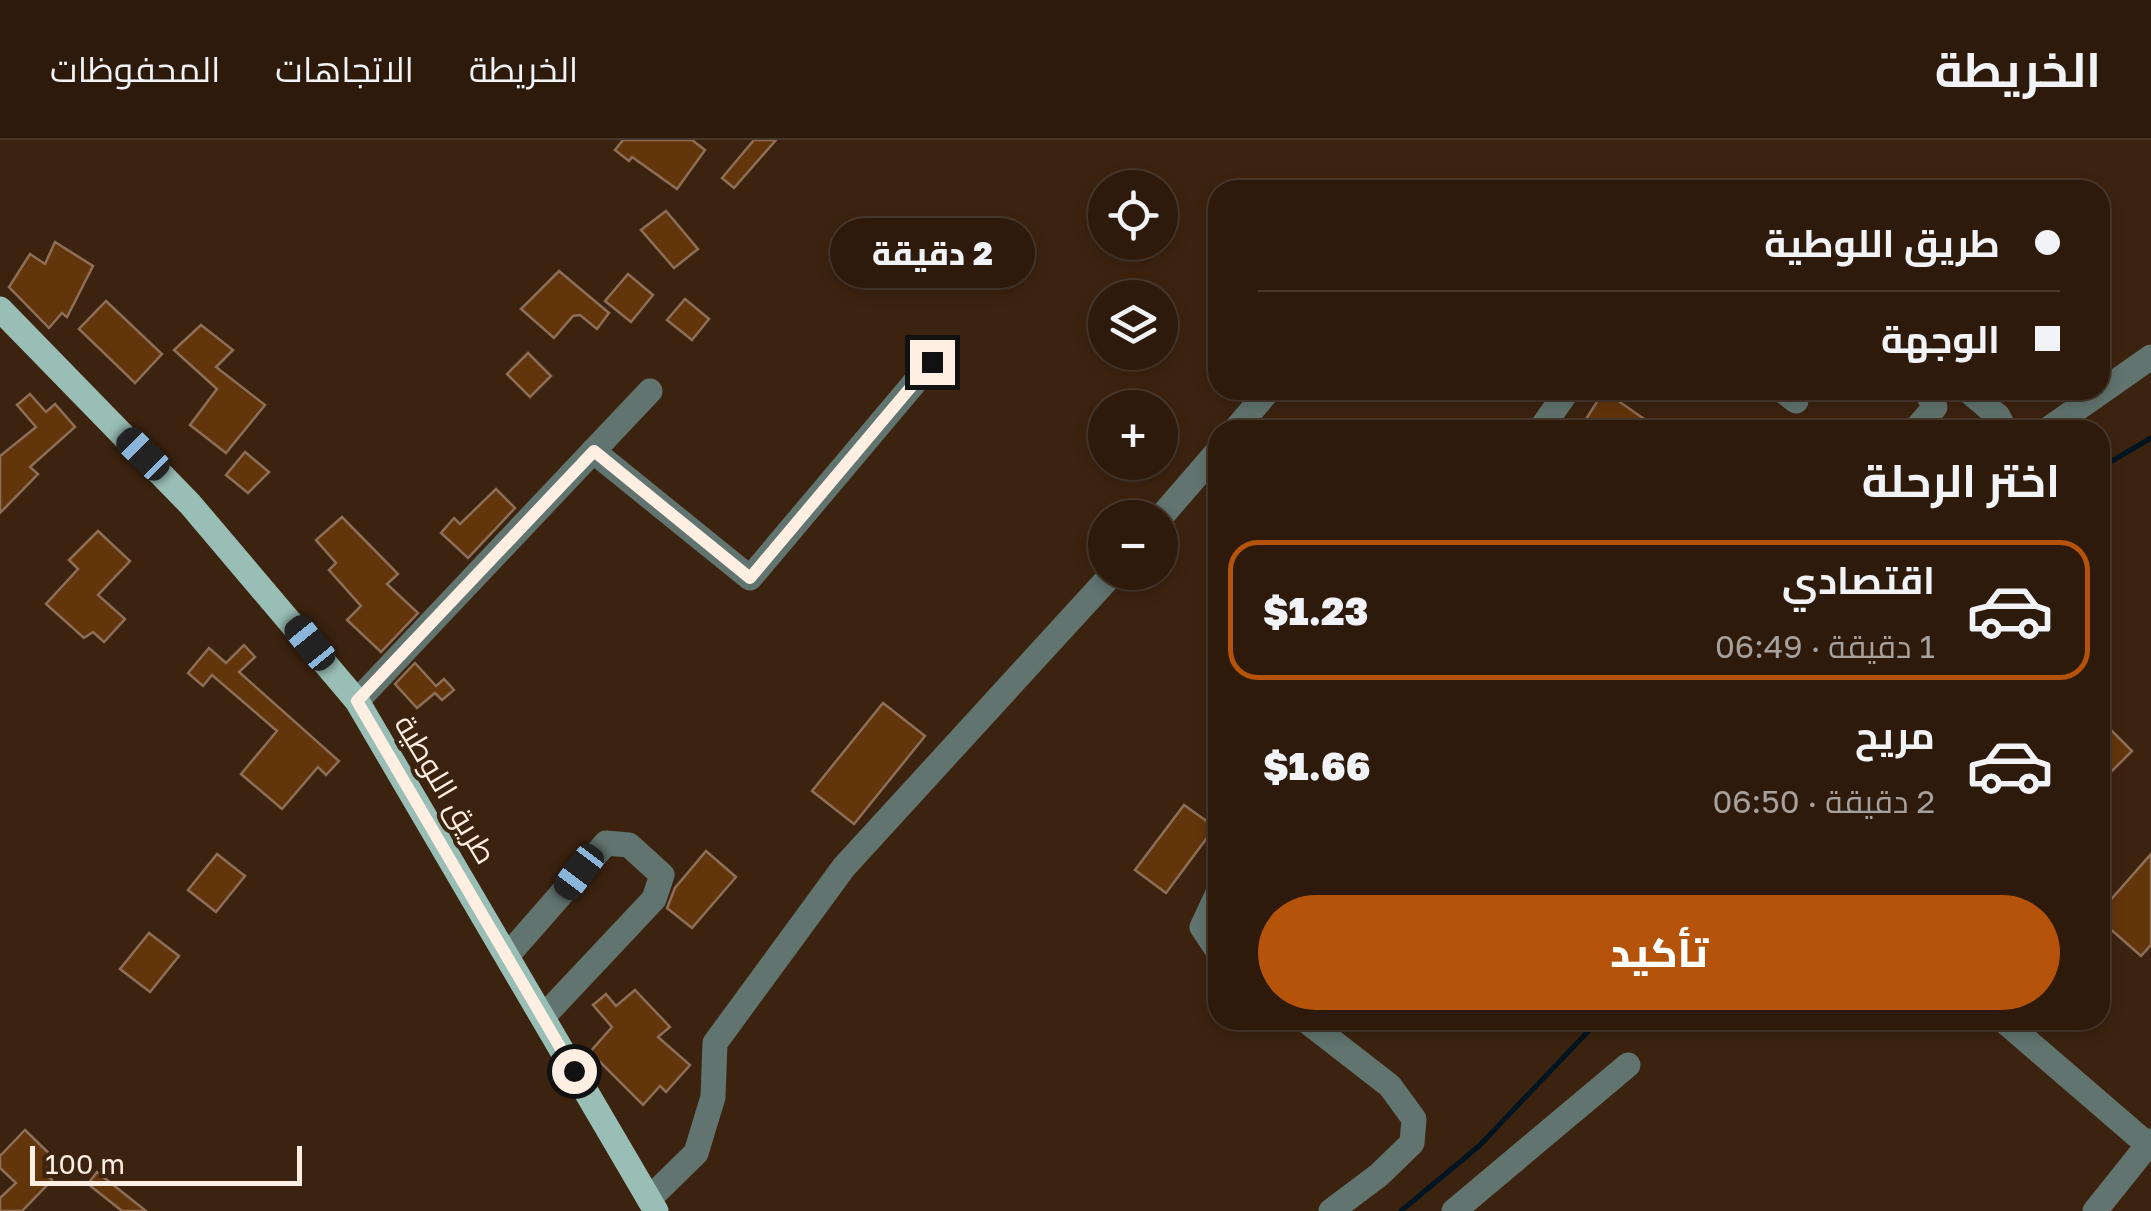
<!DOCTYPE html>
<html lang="ar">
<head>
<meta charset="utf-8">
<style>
  :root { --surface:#2d1a0b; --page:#352314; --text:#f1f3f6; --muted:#a7a19d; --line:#48382c; --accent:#b45309 }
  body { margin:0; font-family:"Golos Text",Cairo,sans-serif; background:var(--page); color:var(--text); direction:rtl; height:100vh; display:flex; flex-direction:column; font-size:38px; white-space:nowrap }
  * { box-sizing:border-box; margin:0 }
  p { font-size:32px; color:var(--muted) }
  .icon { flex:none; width:55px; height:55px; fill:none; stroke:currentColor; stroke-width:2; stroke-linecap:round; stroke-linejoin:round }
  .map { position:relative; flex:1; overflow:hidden; direction:ltr }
  .panel { position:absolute; left:1208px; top:280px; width:902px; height:610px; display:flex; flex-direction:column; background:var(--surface); border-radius:30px; box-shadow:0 5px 15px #0003,0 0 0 2px var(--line); direction:rtl }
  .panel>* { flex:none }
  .top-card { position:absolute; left:1208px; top:40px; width:902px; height:220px; border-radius:30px; box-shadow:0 5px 15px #0003,0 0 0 2px var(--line); direction:rtl; display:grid; align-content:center; height:220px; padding:0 50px; background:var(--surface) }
  .fabs { position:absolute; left:1088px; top:30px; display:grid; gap:20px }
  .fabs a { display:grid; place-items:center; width:90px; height:90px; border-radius:50%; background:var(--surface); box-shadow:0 5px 15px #0003,0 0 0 2px var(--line); font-size:50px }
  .scale { position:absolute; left:30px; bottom:25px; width:272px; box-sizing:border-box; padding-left:10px; border:5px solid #ffeee2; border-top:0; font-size:28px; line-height:35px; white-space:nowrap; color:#ffeee2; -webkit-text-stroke:8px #3c230f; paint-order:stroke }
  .end { position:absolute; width:45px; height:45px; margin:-22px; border:12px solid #ffeee2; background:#111; box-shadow:0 0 0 5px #111 }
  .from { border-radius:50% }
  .bubble { position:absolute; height:70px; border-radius:35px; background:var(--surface); box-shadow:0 5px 15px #0003,0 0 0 2px var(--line); font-size:32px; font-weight:800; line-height:70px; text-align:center; direction:rtl }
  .car { position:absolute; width:30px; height:60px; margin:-30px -15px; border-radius:12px; box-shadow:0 0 8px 2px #0007; background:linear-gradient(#222 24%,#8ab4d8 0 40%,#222 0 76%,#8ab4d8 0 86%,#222 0) }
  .top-card b { display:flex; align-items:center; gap:35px; height:95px; font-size:38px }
  .top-card b+b { border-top:2px solid var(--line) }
  .top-card i { width:25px; height:25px; background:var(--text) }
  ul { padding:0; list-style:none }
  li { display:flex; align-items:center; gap:30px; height:140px; margin:0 20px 15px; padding:0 30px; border:5px solid transparent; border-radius:30px }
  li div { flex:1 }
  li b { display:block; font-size:38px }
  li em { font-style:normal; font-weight:800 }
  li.on { border-color:var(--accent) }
  li>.icon { width:90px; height:90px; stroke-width:1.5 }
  h2 { padding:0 50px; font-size:45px; line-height:120px }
  .button { display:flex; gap:20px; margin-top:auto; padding:20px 50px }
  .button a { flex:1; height:115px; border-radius:60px; background:var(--accent); color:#fff; font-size:40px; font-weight:800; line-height:115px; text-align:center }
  header { display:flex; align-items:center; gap:60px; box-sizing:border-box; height:140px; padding:0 50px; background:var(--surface); border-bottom:2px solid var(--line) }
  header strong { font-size:48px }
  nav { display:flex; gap:55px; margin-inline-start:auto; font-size:35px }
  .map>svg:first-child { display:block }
</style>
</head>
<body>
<header>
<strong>الخريطة</strong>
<nav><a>الخريطة</a><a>الاتجاهات</a><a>المحفوظات</a></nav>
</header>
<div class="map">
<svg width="2151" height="1071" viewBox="0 0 2151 1071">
  <rect width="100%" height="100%" fill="#3c230f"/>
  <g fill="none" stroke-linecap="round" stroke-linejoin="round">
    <g stroke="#001521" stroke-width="5">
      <polyline points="2100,328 2151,298"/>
      <polyline points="1401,1071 1479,1006 1599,880"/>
    </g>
  </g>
  <g fill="#63350b" stroke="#8d6f59" stroke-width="2.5">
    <polygon points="623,0 692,0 705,10 677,49 632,17 629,21 615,10"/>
    <polygon points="754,0 776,0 734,48 722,38"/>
    <polygon points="666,71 698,109 674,128 641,90"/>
    <polygon points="55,102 93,126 67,177 62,173 49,188 9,147 30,114 45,124"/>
    <polygon points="559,131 609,173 597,189 580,175 573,176 554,198 521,169"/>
    <polygon points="628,134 653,155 631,182 605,161"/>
    <polygon points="685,159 709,179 692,200 667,180"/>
    <polygon points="106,161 162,214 135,243 79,189"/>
    <polygon points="201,185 233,210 216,227 265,265 226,313 190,285 217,249 174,210"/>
    <polygon points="528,213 551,236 530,257 507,234"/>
    <polygon points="1604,251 1660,290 1579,290"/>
    <polygon points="30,254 46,272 55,264 75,287 30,327 38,334 0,373 0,316 36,287 17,265"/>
    <polygon points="245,312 269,332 248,353 226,335"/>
    <polygon points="496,349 515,368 468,418 441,393 454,378 460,384"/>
    <polygon points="342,377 398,434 387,444 418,473 381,512 347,480 361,466 329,430 336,423 316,400"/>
    <polygon points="98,391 130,421 98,455 125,479 104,502 93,492 84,498 46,464 78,429 69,420"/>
    <polygon points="244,505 255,517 239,532 339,621 326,635 318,627 282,669 241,634 277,591 212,535 203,546 188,533 209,508 226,523"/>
    <polygon points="415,523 436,546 444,539 454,550 442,560 435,553 417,568 395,544"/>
    <polygon points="883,563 925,596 854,684 812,651"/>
    <polygon points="2100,579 2132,611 2100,643"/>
    <polygon points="1184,665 1215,687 1166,753 1135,730"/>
    <polygon points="706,711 736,737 692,788 667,768 675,748"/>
    <polygon points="217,714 245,736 216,772 188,750"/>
    <polygon points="2151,714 2151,805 2141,816 2100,780 2100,772"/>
    <polygon points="149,793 179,816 150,852 120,829"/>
    <polygon points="635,850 670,887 658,897 690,925 666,952 660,946 643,965 590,912 612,887 593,865 606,854 616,866"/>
    <polygon points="25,990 59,1023 47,1035 52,1040 22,1071 0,1071 0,1058 16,1043 0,1028 0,1016"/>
    <polygon points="97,1032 146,1071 122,1071 88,1044"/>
  </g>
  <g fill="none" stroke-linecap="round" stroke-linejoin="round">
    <g stroke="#62746f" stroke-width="25">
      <polyline points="1782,250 1796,261"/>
      <polyline points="1967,250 1998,276 2005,290"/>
      <polyline points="1235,290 1269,250"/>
      <polyline points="1540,290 1568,250"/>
      <polyline points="1915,290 1935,267 1925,250"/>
      <polyline points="2047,290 2151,217"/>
      <polyline points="593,311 750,438 932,222"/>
      <polyline points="1160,378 1218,311"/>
      <polyline points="357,561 650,251"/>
      <polyline points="1218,753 1202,787 1218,811"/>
      <polyline points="507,816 606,703 629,705 662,735 654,759 543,877"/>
      <polyline points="1305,880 1390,946 1414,979 1412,1003 1379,1035 1331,1071"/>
      <polyline points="2003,880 2148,1005"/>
      <polyline points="649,1059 696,1013 713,957 715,903 844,727 1114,432"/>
      <polyline points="1454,1071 1628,925"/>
      <polyline points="2095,1071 2151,1001"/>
    </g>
    <polyline stroke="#99beb5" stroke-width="25" points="0,169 190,364 357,561 656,1071"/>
  </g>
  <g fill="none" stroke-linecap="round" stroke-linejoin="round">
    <polyline stroke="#ffeee2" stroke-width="12" points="574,931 357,561 594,311 750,438 932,222"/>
  </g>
  <g text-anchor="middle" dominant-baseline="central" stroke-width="8" stroke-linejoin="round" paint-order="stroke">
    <g font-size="30" fill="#ffeee2" stroke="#3c230f">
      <text transform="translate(446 649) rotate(59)">طريق اللوطية</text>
    </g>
  </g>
</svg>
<div class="fabs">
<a><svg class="icon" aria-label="locate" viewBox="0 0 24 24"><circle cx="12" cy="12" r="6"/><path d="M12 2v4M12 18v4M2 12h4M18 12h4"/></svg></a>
<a><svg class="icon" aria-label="layers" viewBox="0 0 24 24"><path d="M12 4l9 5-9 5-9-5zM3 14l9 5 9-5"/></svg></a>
<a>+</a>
<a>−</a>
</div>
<div class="scale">100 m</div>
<i class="end from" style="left:574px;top:931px"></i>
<i class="end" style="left:932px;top:222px"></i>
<div class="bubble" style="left:830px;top:78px;width:205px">2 دقيقة</div>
<i class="car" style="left:143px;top:314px;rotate:315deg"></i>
<i class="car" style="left:310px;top:503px;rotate:321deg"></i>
<i class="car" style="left:579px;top:732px;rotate:217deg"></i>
<div class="top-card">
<b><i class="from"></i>طريق اللوطية</b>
<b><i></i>الوجهة</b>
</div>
<section class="panel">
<h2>اختر الرحلة</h2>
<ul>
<li class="on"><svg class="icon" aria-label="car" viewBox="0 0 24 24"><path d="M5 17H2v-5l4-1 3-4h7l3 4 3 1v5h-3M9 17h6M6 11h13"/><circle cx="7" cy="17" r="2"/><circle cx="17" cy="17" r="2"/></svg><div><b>اقتصادي</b><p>1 دقيقة · 06:49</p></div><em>$1.23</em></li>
<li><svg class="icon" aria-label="car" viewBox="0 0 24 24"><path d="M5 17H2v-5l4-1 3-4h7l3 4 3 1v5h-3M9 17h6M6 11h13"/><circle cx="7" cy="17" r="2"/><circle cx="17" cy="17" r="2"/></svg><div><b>مريح</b><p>2 دقيقة · 06:50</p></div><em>$1.66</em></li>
</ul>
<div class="button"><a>تأكيد</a></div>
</section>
</div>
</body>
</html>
